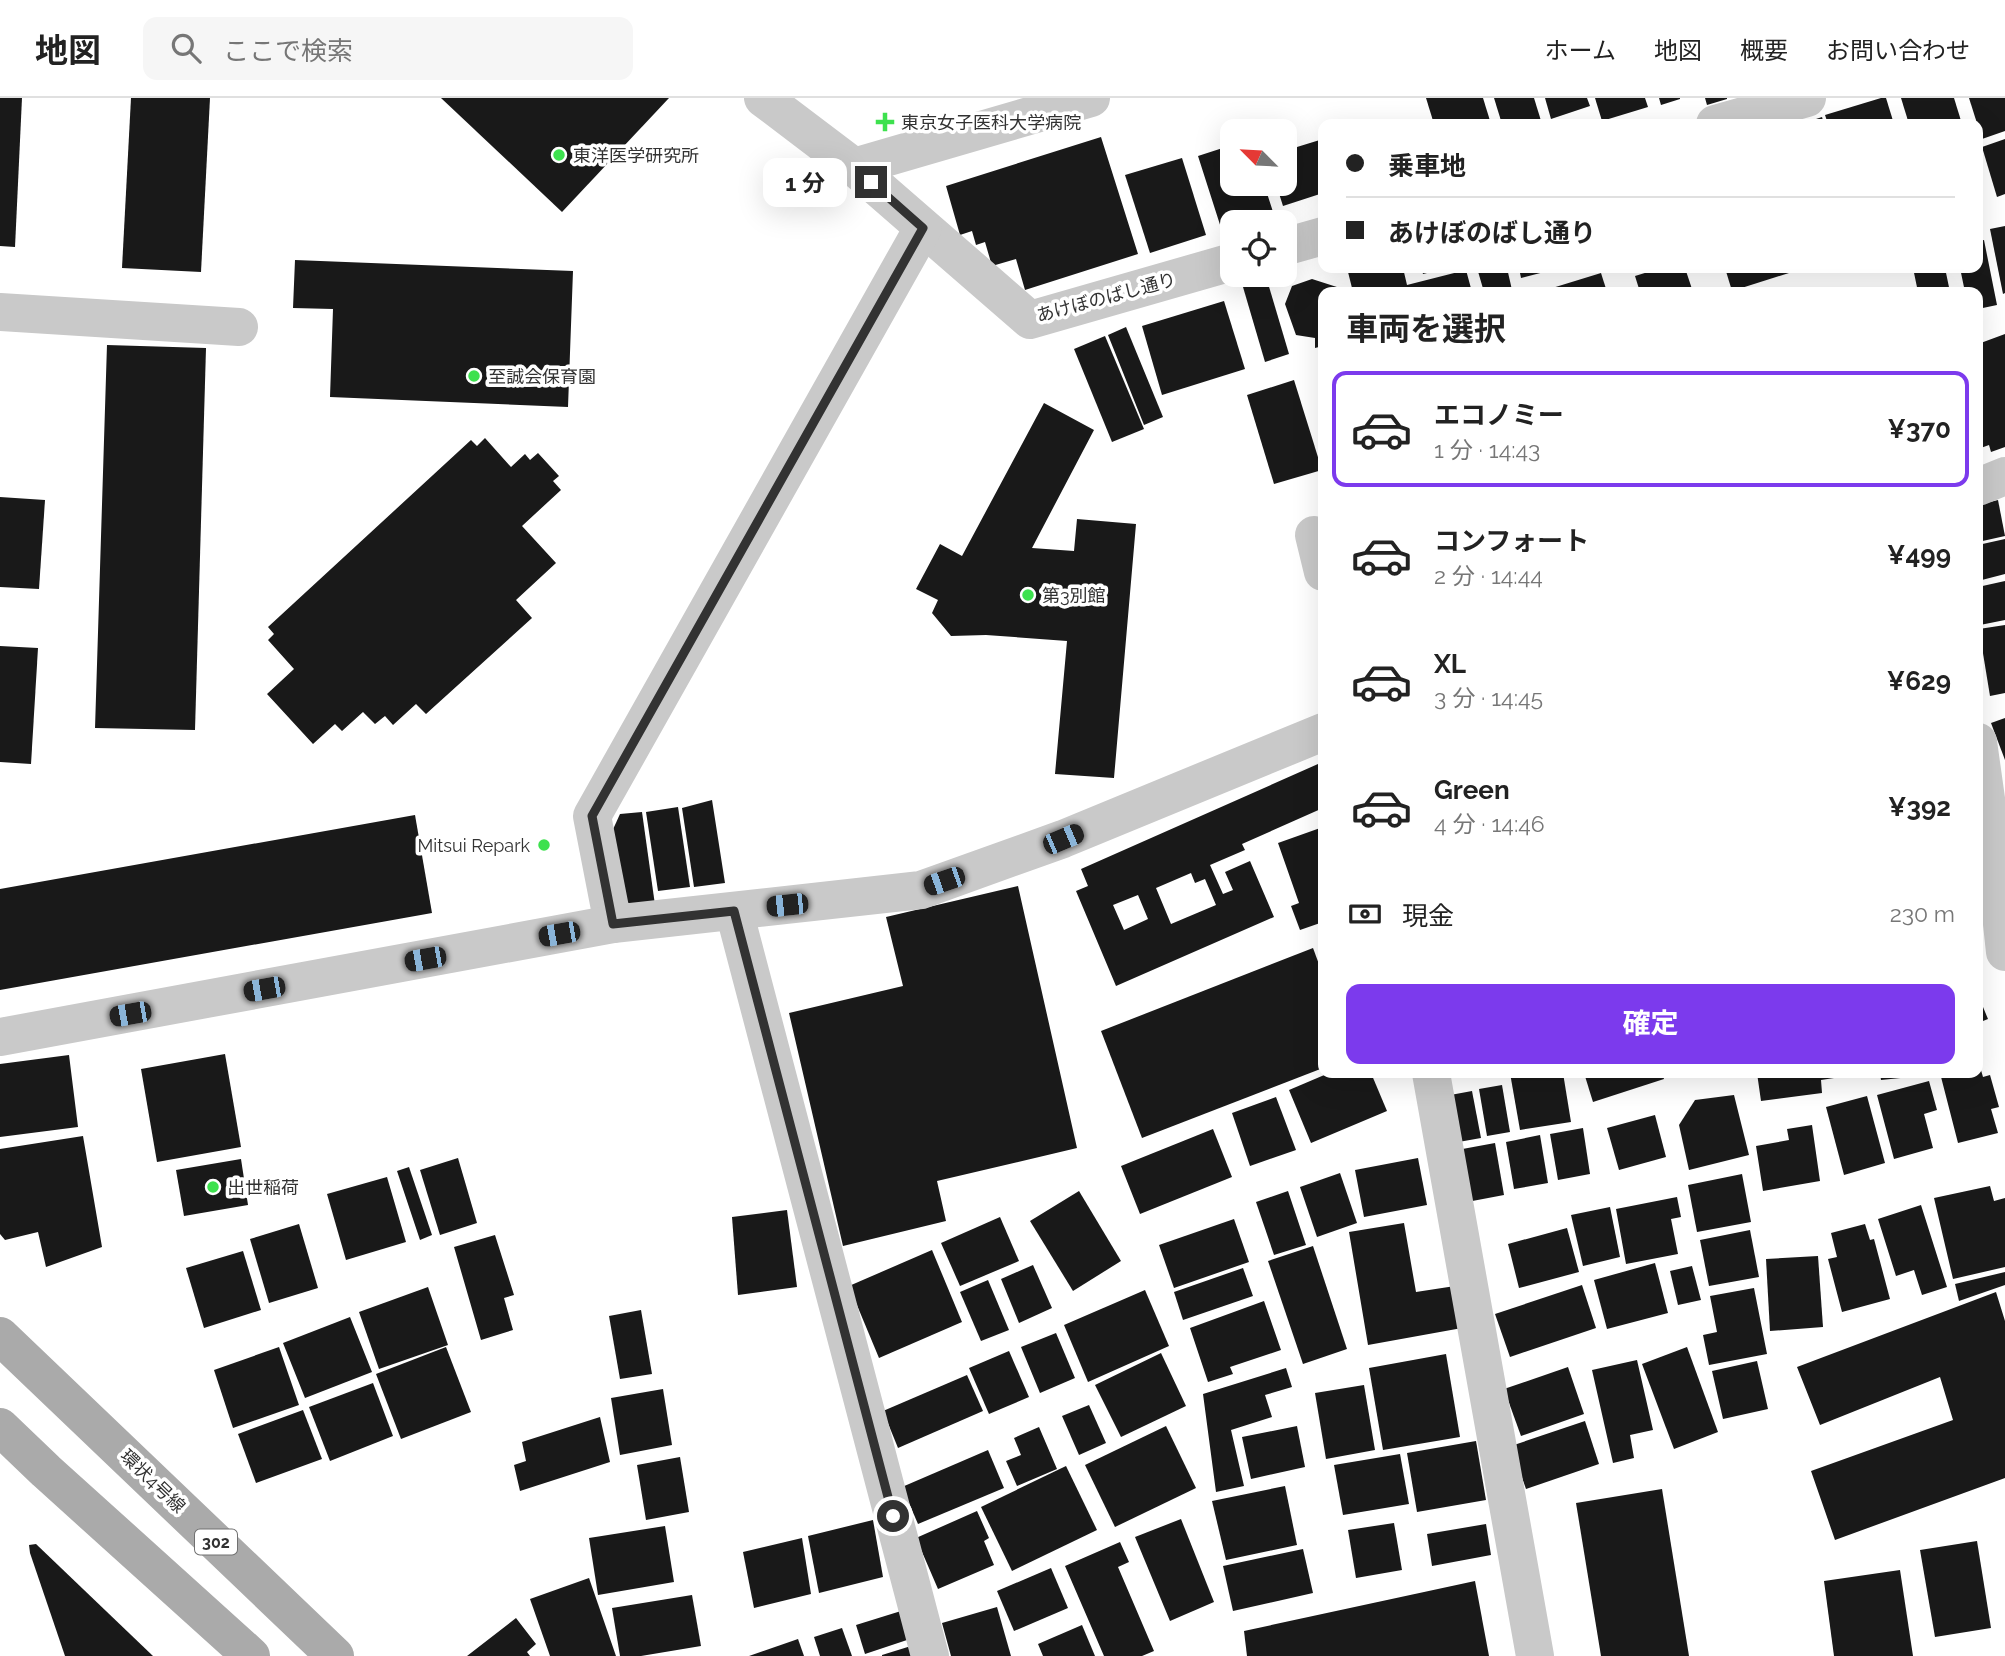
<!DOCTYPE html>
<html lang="ja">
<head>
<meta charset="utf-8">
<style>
  :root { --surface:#fff; --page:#f6f6f6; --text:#222; --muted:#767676; --line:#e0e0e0; --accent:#7c3aed }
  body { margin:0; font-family:Raleway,"Noto Sans JP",sans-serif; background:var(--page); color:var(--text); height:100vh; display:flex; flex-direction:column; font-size:26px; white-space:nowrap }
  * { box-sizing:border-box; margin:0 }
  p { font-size:23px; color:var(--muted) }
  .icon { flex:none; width:38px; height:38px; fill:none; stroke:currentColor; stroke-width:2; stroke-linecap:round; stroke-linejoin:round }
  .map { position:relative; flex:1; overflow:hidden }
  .drawer { position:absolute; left:1318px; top:189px; width:665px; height:791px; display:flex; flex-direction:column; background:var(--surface); border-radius:14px; box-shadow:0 7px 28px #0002 }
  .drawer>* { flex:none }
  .hud { position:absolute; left:1318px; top:21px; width:665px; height:154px; border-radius:14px; box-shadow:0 7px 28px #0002; display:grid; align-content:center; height:154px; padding:0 28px; background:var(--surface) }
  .needle { width:46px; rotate:294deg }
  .controls { position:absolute; left:1220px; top:21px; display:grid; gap:14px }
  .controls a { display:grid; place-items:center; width:77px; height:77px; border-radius:14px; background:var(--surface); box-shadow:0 7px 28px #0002; font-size:35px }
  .end { position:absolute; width:32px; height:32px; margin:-16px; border:9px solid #323232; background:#fff; box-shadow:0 0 0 4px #fff }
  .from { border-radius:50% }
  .bubble { position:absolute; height:49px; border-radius:14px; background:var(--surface); box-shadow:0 7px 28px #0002; font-size:23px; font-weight:700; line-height:49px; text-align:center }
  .car { position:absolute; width:21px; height:42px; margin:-21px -10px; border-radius:9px; box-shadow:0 0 5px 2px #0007; background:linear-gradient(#222 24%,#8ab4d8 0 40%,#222 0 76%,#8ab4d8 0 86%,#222 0) }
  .hud b { display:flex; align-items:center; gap:24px; height:66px; font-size:26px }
  .hud b+b { border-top:2px solid var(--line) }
  .hud i { width:18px; height:18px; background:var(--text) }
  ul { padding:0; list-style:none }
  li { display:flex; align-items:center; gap:21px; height:116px; margin:0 14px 10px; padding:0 14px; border:4px solid transparent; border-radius:14px }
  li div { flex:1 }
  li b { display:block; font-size:26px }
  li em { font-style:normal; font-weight:700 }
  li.selected { border-color:var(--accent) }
  li>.icon { width:63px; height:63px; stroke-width:1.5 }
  h2 { padding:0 28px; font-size:32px; line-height:84px }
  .pay { display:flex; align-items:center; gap:18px; height:77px; padding:0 28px; font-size:26px }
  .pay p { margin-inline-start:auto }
  .cta { display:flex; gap:14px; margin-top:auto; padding:14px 28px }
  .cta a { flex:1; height:80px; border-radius:14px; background:var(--accent); color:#fff; font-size:28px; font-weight:700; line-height:80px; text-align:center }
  header { display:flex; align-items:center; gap:42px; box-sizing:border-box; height:98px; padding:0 35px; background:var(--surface); border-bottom:2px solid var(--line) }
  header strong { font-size:33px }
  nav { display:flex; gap:38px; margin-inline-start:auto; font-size:24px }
  .search { width:490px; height:63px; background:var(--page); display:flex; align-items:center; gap:18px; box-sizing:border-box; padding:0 24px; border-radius:14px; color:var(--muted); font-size:26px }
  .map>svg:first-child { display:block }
</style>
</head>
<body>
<header>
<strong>地図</strong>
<div class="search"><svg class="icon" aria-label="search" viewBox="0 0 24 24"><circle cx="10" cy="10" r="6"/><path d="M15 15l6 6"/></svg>ここで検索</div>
<nav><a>ホーム</a><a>地図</a><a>概要</a><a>お問い合わせ</a></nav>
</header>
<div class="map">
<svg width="2005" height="1558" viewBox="0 0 2005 1558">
  <rect width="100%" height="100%" fill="#fff"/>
  <g fill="#191919" fill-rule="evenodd">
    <polygon points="0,0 22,0 15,149 0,148"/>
    <polygon points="131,0 210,0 201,174 122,170"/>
    <polygon points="441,0 669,0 562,114"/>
    <polygon points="1426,0 1483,0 1491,26 1434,26"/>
    <polygon points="1494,0 1534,0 1542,26 1502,26"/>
    <polygon points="1545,0 1587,0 1590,8 1551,21"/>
    <polygon points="1595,0 1645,0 1648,9 1602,23"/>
    <polygon points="1659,0 1680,0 1680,1 1661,7"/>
    <polygon points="1705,0 1727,0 1727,1 1707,7"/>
    <polygon points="1881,0 1886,0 1894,26 1828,26 1825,17"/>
    <polygon points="1901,0 1954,0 1962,26 1909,26"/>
    <polygon points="1969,0 2005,0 2005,33 1982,41"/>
    <polygon points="1822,19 1824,26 1801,26"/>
    <polygon points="1101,39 1138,156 1025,192 1016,161 992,168 985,144 976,147 972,133 960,137 946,88"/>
    <polygon points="1323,41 1323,95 1283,108 1276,86 1284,86 1284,53"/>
    <polygon points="2005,41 2005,96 1997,99 1982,49"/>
    <polygon points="1232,47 1232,86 1264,86 1274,117 1251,124 1232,124 1232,130 1222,133 1198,58"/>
    <polygon points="1182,60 1206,137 1150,155 1125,77"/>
    <polygon points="2005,128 2005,195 2003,196 1990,131"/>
    <polygon points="1984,142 1997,207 1978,211 1978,194 1965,194 1960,170 1978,170 1978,143"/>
    <polygon points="295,162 573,173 568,309 330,299 333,211 293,210"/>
    <polygon points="1347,170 1403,170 1407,187 1466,172 1472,194 1353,194"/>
    <polygon points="1421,170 1443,170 1443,171 1423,176"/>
    <polygon points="1477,170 1507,170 1512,192 1504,194 1484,194"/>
    <polygon points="1519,170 1547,170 1548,173 1521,180"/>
    <polygon points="1661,170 1685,170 1693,194 1640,194 1635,178"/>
    <polygon points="1725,170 1787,170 1789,175 1732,193"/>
    <polygon points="1913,170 1945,170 1950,194 1918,194"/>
    <polygon points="1601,175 1607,194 1550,194 1549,191"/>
    <polygon points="1312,181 1340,190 1341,194 1323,194 1323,248 1315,250 1315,240 1296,237 1285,206 1292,188"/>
    <polygon points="1267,182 1289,256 1265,264 1243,189"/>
    <polygon points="1224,203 1245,271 1162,297 1142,228"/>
    <polygon points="1126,229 1163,319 1144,327 1108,237"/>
    <polygon points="2005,236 2005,349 1991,354 1989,347 1978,351 1978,246"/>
    <polygon points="1105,238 1144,331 1112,344 1074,251"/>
    <polygon points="107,247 206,250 195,632 95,630"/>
    <polygon points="1294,282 1322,372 1274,386 1247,297"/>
    <polygon points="1044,305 1094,332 1032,450 1074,453 1077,421 1136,426 1114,680 1055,676 1067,543 986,537 951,538 932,515 938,502 916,491 940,446 962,458"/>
    <polygon points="485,340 511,369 525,356 530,362 538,355 559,378 553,383 561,392 522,428 556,465 516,502 532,520 426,616 416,606 393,627 385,618 375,626 363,614 342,633 335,626 313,646 267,596 294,571 268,542 274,536 268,529 471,342 477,348"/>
    <polygon points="0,399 45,402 39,491 0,489"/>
    <polygon points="1998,402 2005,438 1978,444 1978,407"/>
    <polygon points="2005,441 2005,476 1978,483 1978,447"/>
    <polygon points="2005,483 2005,522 1980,527 1978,514 1978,489"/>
    <polygon points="2005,527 2005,595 1990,598 1979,531"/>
    <polygon points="0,548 38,550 31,666 0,664"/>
    <polygon points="2005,620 2005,662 1991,625"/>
    <path d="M 1318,666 L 1323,677 L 1323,710 L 1242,746 L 1245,752 L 1210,767 L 1223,796 L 1233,792 L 1225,774 L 1250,763 L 1274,819 L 1116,888 L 1076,793 L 1088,788 L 1081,771 ZM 1191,775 L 1195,785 L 1205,781 L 1216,807 L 1171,826 L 1156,790 ZM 1138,797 L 1148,821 L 1124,832 L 1113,807 Z"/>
    <polygon points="712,702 725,785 694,789 682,710"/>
    <polygon points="678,709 690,789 658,793 646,714"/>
    <polygon points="642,714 655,807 635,809 617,798 610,738 620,716"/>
    <polygon points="415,717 432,815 0,892 0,791"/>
    <polygon points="1323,729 1323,824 1300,832 1291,808 1299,805 1278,745"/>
    <polygon points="1018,788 1077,1050 937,1083 946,1123 843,1148 789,915 903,888 886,819"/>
    <polygon points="1313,850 1323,877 1323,970 1142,1040 1101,933"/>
    <polygon points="1978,897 1988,921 1978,925"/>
    <polygon points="225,956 241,1049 157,1064 141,971"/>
    <polygon points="69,957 78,1029 0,1039 0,966"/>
    <polygon points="1978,962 1983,979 1990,977 1999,1009 1991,1011 1998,1035 1958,1045 1940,975 1978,975"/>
    <polygon points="1329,975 1371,975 1387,1013 1311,1045 1289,992"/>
    <polygon points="1510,975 1563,975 1571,1024 1520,1032"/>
    <polygon points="1584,975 1662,975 1664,981 1593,1004"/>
    <polygon points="1757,975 1860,975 1860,976 1821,982 1822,995 1761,1003"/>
    <polygon points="1880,975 1919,975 1920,978 1881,982"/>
    <polygon points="1929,983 1937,1012 1924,1016 1933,1050 1894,1061 1877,997"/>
    <polygon points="1502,987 1510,1034 1487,1038 1479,991"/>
    <polygon points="1472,993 1481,1040 1453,1045 1445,998"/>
    <polygon points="1734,997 1749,1057 1689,1072 1679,1027 1695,1002"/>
    <polygon points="1867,998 1885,1065 1844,1077 1826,1009"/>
    <polygon points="1276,999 1296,1052 1250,1068 1232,1015"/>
    <polygon points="1655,1017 1666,1059 1619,1072 1607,1030"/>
    <polygon points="1812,1027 1820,1083 1763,1093 1756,1048 1789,1042 1787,1031"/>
    <polygon points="1583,1030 1590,1076 1558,1082 1550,1036"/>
    <polygon points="1213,1031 1232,1079 1140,1116 1121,1068"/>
    <polygon points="1540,1037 1548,1085 1514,1091 1506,1044"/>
    <polygon points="83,1038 102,1149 46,1169 38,1134 5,1142 0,1136 0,1051"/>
    <polygon points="1495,1045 1504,1097 1467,1104 1457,1052"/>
    <polygon points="458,1060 477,1125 440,1137 420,1072"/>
    <polygon points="1418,1060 1427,1107 1364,1119 1355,1072"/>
    <polygon points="241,1061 248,1107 184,1118 176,1072"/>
    <polygon points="409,1069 432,1137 420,1142 397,1073"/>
    <polygon points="1340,1075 1357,1125 1317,1139 1300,1089"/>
    <polygon points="1742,1076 1751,1124 1697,1134 1688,1087"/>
    <polygon points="387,1079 406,1144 346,1162 327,1096"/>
    <polygon points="1990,1088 1994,1103 2005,1100 2005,1169 1953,1181 1934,1100"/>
    <polygon points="1079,1093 1121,1163 1073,1193 1030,1123"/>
    <polygon points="1288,1093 1306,1147 1274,1157 1256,1104"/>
    <polygon points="1677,1099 1681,1119 1671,1121 1678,1156 1626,1166 1616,1111"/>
    <polygon points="1921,1107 1947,1189 1922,1197 1914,1172 1896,1178 1878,1121"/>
    <polygon points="1610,1109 1620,1159 1583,1168 1571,1117"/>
    <polygon points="787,1112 797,1189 738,1197 732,1119"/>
    <polygon points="1000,1119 1019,1163 960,1188 941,1145"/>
    <polygon points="1234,1121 1249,1164 1174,1190 1159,1147"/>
    <polygon points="1404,1125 1416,1194 1455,1188 1462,1230 1368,1247 1349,1134"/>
    <polygon points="299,1126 318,1190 269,1205 250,1141"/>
    <polygon points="1865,1126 1870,1142 1874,1141 1890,1201 1842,1214 1828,1161 1837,1159 1831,1135"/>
    <polygon points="1567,1130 1579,1174 1519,1190 1508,1146"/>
    <polygon points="1750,1132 1759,1179 1709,1188 1700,1142"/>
    <polygon points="495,1137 514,1197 504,1200 513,1232 481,1242 454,1149"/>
    <polygon points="1313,1148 1347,1251 1303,1266 1268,1163"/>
    <polygon points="932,1152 962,1224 879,1260 849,1188"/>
    <polygon points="243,1153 261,1212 204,1230 186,1170"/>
    <polygon points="1818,1158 1823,1229 1770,1233 1766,1161"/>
    <polygon points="1655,1165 1668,1215 1607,1231 1594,1182"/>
    <polygon points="1033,1167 1052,1210 1019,1225 1001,1181"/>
    <polygon points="1692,1168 1701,1202 1678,1207 1670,1173"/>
    <polygon points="1243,1170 1253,1198 1183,1222 1174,1194"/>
    <polygon points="2005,1174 2005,1187 1959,1203 1955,1186"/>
    <polygon points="988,1182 1009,1232 981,1243 960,1194"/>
    <polygon points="1582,1187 1596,1230 1510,1259 1495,1216"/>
    <polygon points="428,1189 448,1247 379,1271 359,1214"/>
    <polygon points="1754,1190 1767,1256 1709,1267 1703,1237 1717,1234 1710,1198"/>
    <polygon points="1145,1192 1169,1248 1088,1284 1064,1227"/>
    <polygon points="1996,1194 2005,1223 2005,1380 1835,1442 1811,1373 1953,1322 1940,1279 1820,1327 1797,1269"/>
    <polygon points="1264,1203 1281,1252 1230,1269 1233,1276 1208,1284 1190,1230"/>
    <polygon points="641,1212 652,1276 620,1281 609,1218"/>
    <polygon points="350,1219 372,1274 305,1300 283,1245"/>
    <polygon points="1056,1235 1075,1280 1040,1295 1021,1249"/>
    <polygon points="279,1249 299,1307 233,1330 214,1272"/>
    <polygon points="446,1249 471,1314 401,1341 376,1276"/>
    <polygon points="1687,1249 1718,1334 1674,1351 1642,1266"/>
    <polygon points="1009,1253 1029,1299 989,1316 969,1270"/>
    <polygon points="1161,1255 1186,1308 1121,1339 1095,1287"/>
    <polygon points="1446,1256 1460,1339 1383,1352 1369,1270"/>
    <polygon points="1637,1262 1653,1332 1630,1337 1634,1360 1613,1365 1592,1272"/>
    <polygon points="1757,1263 1768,1311 1723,1321 1712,1273"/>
    <polygon points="1568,1269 1584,1316 1521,1338 1504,1291"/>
    <polygon points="1286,1270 1292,1289 1265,1297 1272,1319 1231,1332 1244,1388 1216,1394 1203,1296"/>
    <polygon points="967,1277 983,1313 898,1350 883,1313"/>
    <polygon points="373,1285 393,1338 330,1363 309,1309"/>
    <polygon points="1364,1287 1375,1352 1326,1361 1315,1295"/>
    <polygon points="663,1291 672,1347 620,1357 611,1300"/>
    <polygon points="1089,1307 1106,1345 1079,1357 1062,1318"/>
    <polygon points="303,1312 322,1361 256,1385 238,1336"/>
    <polygon points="600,1319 610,1364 520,1393 514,1367 526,1363 522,1344"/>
    <polygon points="1585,1323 1599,1366 1526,1391 1511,1348"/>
    <polygon points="1166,1328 1196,1390 1115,1429 1085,1367"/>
    <polygon points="1297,1328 1305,1369 1251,1381 1242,1339"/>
    <polygon points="1039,1329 1057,1371 1017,1388 1006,1363 1021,1357 1014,1340"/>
    <polygon points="1476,1343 1486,1402 1417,1414 1407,1355"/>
    <polygon points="988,1352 1004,1390 918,1426 902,1389"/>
    <polygon points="1400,1356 1409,1406 1343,1417 1334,1367"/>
    <polygon points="680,1359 689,1414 646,1422 637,1367"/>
    <polygon points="1066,1368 1097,1432 1012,1473 981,1409"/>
    <polygon points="1285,1388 1297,1447 1226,1462 1212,1403"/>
    <polygon points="1662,1391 1689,1558 1601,1558 1576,1405"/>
    <polygon points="977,1413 989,1440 984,1443 994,1467 938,1491 916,1440"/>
    <polygon points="1181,1421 1214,1504 1170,1523 1135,1439"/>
    <polygon points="873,1422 883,1479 819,1495 808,1438"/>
    <polygon points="1394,1425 1402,1472 1356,1480 1348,1432"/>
    <polygon points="1486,1426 1491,1457 1432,1468 1427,1436"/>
    <polygon points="665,1428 674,1484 598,1497 589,1440"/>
    <polygon points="802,1440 811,1496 754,1510 743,1454"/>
    <polygon points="1977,1443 1991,1530 1935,1539 1920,1452"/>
    <polygon points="1120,1444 1129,1464 1118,1469 1154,1553 1142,1558 1104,1558 1065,1468"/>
    <polygon points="36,1446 153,1558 65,1558 30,1455 29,1447"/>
    <polygon points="1303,1451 1313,1495 1233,1513 1223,1468"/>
    <polygon points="1051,1470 1068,1510 1014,1533 997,1493"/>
    <polygon points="1900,1472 1913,1558 1834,1558 1824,1483"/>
    <polygon points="589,1480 616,1558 550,1558 530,1501"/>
    <polygon points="1475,1483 1489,1558 1247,1558 1244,1533"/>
    <polygon points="692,1497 701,1548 641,1558 620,1558 612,1510"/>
    <polygon points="997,1509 1011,1558 951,1558 942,1525"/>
    <polygon points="901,1513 910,1541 865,1556 856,1527"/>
    <polygon points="516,1520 536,1546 527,1554 530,1558 467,1558"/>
    <polygon points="1082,1527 1095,1558 1043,1558 1038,1546"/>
    <polygon points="842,1530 852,1558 820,1558 814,1539"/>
    <polygon points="798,1541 804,1558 749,1558"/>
    <polygon points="911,1548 914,1558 882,1558 882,1557"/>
  </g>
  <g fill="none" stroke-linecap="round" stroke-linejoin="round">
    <g stroke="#c9c9c9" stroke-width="38">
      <polyline points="763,0 854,69 1030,222 1232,164"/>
      <polyline points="1715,26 1807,0"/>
      <polyline points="854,69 1091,0"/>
      <polyline points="1284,149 1323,138"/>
      <polyline points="0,214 239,229"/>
      <polyline points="1978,389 2005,378"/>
      <polyline points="1314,437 1323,474"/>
      <polyline points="1978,644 1997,779 2005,854"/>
      <polyline points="734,813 930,1558"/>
      <polyline points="613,826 592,718 923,130"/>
      <polyline points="0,939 613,826 921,792 1063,741 1323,634"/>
      <polyline points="1431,975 1535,1558"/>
    </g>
    <g stroke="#aaa" stroke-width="38">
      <polyline points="0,1238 335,1558"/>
      <polyline points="0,1329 46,1373 251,1558"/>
    </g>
  </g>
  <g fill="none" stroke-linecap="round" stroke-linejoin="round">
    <polyline stroke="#323232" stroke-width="9" points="871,84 923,130 592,718 613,826 734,813 893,1418"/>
  </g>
  <g fill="#3de14e" stroke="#fff" stroke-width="2.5">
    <path d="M881.5 13.5h7v7h7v7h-7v7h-7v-7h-7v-7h7z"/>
    <circle cx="559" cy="57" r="7"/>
    <circle cx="474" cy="278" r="7"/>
    <circle cx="1028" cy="497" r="7"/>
    <circle cx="544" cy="747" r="7"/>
    <circle cx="213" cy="1089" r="7"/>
  </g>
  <g text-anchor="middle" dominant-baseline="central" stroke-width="7" stroke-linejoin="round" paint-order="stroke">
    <rect fill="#fff" stroke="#707070" stroke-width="2" x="195" y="1431.5" width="42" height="25" rx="5"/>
    <g font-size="16" font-weight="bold" fill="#323232">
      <text x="216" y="1444">302</text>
    </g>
    <g font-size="18" fill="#323232" stroke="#fff" text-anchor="start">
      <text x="901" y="24">東京女子医科大学病院</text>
      <text x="573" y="57">東洋医学研究所</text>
      <text x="488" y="278">至誠会保育園</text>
      <text x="1042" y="497">第3別館</text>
      <text x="530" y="747" text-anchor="end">Mitsui Repark</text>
      <text x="227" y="1089">出世稲荷</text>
    </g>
    <g font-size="18" fill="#323232" stroke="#fff">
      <text transform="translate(1106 199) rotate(-15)">あけぼのばし通り</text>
      <text transform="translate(153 1383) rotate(44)">環状4号線</text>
    </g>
  </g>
</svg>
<div class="controls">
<a><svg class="needle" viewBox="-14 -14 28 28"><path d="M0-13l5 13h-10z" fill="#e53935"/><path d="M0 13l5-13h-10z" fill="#767676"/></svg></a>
<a><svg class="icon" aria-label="locate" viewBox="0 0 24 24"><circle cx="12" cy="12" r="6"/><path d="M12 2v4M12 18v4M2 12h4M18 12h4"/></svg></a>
</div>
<i class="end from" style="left:893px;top:1418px"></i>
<i class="end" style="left:871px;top:84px"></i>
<div class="bubble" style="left:763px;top:60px;width:84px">1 分</div>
<i class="car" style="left:1063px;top:741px;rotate:67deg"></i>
<i class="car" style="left:944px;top:783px;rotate:251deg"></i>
<i class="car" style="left:787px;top:807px;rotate:264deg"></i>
<i class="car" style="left:559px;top:836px;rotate:260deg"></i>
<i class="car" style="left:425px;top:861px;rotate:260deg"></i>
<i class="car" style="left:264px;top:891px;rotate:260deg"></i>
<i class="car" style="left:130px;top:916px;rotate:260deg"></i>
<div class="hud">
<b><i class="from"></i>乗車地</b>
<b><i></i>あけぼのばし通り</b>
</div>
<section class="drawer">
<h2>車両を選択</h2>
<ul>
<li class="selected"><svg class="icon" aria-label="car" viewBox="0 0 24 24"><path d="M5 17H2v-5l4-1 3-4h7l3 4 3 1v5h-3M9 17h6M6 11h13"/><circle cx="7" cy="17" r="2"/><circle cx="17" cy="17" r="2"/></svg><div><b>エコノミー</b><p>1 分 · 14:43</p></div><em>¥370</em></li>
<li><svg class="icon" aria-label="car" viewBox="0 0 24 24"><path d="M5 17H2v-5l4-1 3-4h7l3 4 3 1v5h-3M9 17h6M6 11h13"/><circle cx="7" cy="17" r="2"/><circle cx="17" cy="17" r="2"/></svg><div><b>コンフォート</b><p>2 分 · 14:44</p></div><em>¥499</em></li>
<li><svg class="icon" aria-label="car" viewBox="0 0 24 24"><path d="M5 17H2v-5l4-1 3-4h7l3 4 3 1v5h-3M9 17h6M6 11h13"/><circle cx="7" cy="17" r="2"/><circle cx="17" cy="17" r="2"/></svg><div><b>XL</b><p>3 分 · 14:45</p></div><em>¥629</em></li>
<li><svg class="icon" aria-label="car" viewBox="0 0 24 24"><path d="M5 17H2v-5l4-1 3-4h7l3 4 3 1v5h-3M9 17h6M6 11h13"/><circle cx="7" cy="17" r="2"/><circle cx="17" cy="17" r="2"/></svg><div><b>Green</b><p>4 分 · 14:46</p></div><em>¥392</em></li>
</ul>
<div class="pay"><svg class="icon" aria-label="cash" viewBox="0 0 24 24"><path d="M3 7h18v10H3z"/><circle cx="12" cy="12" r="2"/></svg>現金<p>230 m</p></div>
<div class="cta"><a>確定</a></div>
</section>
</div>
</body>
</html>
